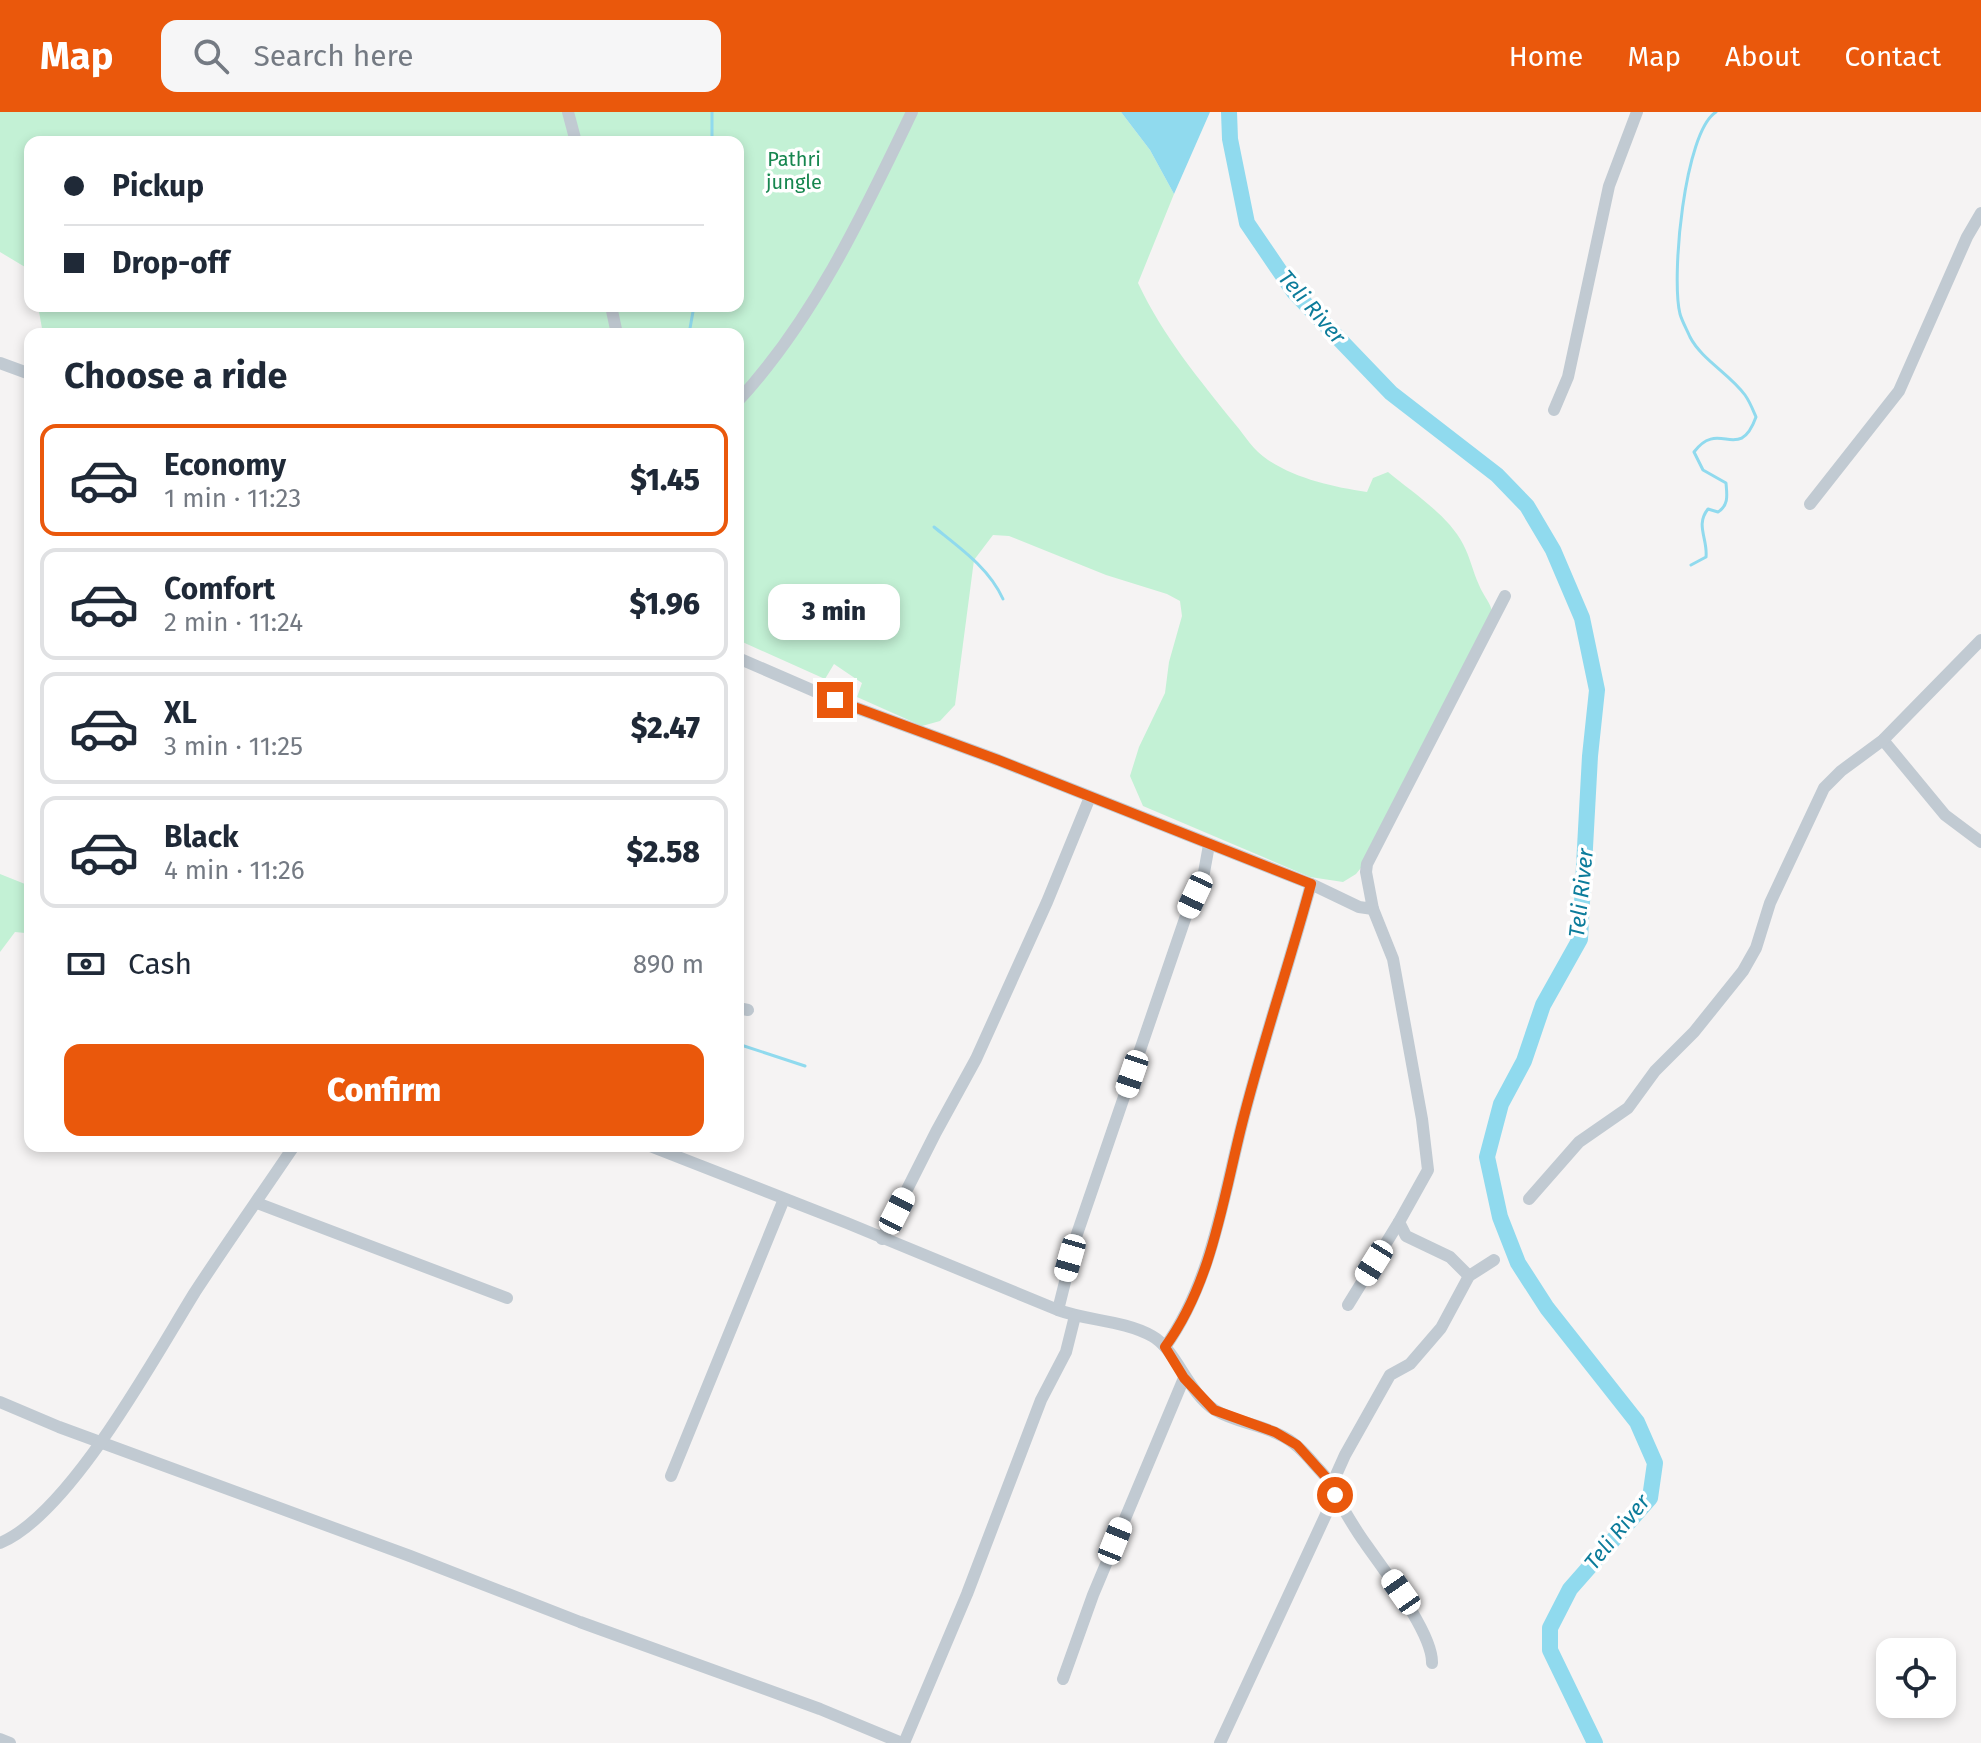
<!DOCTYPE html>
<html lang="en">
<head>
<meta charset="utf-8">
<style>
  :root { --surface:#fff; --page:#f6f6f7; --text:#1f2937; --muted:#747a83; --line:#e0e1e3; --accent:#ea580c }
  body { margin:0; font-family:"Fira Sans",sans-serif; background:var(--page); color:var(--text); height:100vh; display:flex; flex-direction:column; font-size:30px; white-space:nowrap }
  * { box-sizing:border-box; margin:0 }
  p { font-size:26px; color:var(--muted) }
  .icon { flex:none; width:44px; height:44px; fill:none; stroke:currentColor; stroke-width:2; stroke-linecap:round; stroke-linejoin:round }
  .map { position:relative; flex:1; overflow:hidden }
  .side { position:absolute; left:24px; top:216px; width:720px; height:824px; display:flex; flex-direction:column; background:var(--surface); border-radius:16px; box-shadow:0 4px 12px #0003 }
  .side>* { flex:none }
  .guide { position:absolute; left:24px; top:24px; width:720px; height:176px; border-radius:16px; box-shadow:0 4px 12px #0003; display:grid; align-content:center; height:176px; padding:0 40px; background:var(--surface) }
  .buttons { position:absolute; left:1876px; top:1526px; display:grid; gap:16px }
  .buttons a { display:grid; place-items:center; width:80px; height:80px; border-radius:16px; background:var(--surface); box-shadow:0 4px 12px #0003; font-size:40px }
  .end { position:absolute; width:36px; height:36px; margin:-18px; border:10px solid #ea580c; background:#fff; box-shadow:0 0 0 4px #fff }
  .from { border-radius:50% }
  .bubble { position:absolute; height:56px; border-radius:16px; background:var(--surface); box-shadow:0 4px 12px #0003; font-size:26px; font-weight:800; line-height:56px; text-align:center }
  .car { position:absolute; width:24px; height:48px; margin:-24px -12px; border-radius:10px; box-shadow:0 0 6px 2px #0007; background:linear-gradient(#fff 24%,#345 0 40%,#fff 0 76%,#345 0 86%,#fff 0) }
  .guide b { display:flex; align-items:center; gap:28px; height:76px; font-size:30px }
  .guide b+b { border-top:2px solid var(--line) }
  .guide i { width:20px; height:20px; background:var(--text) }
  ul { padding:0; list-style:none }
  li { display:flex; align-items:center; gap:24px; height:112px; margin:0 16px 12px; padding:0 24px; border:4px solid var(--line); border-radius:16px }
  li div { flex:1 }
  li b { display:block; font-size:30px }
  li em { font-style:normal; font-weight:800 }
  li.active { border-color:var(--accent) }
  li>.icon { width:72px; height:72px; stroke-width:1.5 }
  h2 { padding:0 40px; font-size:36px; line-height:96px }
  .pay { display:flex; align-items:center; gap:20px; height:88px; padding:0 40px; font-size:30px }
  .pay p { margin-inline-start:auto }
  .button { display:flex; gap:16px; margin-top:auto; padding:16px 40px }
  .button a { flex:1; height:92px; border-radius:16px; background:var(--accent); color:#fff; font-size:32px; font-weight:800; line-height:92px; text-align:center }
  header { display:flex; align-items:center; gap:48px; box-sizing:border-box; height:112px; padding:0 40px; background:var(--accent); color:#fff }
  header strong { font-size:38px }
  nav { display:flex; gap:44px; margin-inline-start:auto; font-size:28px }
  .search { width:560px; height:72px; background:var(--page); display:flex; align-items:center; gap:20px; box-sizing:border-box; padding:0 28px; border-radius:16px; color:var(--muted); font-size:30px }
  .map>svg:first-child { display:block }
</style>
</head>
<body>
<header>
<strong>Map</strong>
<div class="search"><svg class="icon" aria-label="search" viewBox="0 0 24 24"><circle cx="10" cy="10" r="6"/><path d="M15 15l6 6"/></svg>Search here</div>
<nav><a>Home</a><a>Map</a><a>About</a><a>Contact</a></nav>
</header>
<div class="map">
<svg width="1981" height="1631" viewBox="0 0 1981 1631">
  <rect width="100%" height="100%" fill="#f5f3f3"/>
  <g fill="#c3f1d5">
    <path d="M 0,0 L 1121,0 L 1150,38 L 1174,82 L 1138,171 C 1163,224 1198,266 1235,312 C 1246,325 1253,338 1268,348 C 1297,367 1333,375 1367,380 L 1373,366 L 1388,360 C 1413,381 1448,403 1463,432 C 1470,445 1473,460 1479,473 C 1487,491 1492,489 1494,512 L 1386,725 L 1356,762 L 1343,770 L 1310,765 L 1143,694 L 1130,664 L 1139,635 L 1165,581 L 1169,550 L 1182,504 L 1180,489 L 1167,482 L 1106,463 L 1009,424 L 993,423 L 974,448 L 955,593 L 940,609 L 922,614 L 857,585 L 862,571 L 834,552 L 825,567 L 738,528 L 738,222 L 43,222 L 38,194 L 738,194 L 738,30 L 30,30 L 30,158 L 0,140 Z"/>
    <polygon points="0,762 30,774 30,801 25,821 15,820 0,840"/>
  </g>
  <polygon fill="#90daee" points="1121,0 1210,0 1174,82 1150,38"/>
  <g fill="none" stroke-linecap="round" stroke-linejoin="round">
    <g stroke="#90daee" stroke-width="3">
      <polyline points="712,0 712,30"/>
      <polyline points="689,222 694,194"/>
      <path d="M 934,415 C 960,436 989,456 1003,487"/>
      <path d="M 1691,453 L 1706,445 C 1708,427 1695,413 1708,397 L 1718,400 C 1729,393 1727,383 1726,371 L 1703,358 L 1694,340 C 1719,306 1739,352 1756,305 C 1753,298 1750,290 1745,283 C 1730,262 1702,248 1690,225 C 1687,218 1682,209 1680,202 C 1671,166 1684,20 1716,0"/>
      <polyline points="738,932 805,954"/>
    </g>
    <polyline stroke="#90daee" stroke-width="16" points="1229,0 1230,27 1247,111 1294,180 1391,281 1497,363 1527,394 1553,438 1582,506 1597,578 1590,644 1580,827 1543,893 1524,949 1501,992 1487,1045 1500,1105 1518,1151 1547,1196 1637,1310 1655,1351 1650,1386 1570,1477 1550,1516 1550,1538 1595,1631"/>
    <g stroke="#c1cad2" stroke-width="12">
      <polyline points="568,0 576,30"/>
      <polyline points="611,194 617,222"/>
      <polyline points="0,251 30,262"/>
      <path d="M 738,289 C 814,207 864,100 912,0"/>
      <polyline points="1554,298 1568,265 1609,74 1637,0"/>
      <polyline points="1810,392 1899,279 1967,125 1981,101"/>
      <polyline points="738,546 835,588 998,648 1311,772 1359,795 1373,797 1366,760 1367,752 1505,484"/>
      <polyline points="1883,628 1945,703 1981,730"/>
      <polyline points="1373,797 1393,847 1422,1007 1428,1058 1399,1110 1406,1124 1450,1145 1469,1164"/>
      <polyline points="738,896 748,898"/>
      <path d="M 650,1034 L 847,1111 L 1058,1198 C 1088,1209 1123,1208 1152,1224 C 1176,1237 1188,1281 1215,1298 C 1234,1310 1258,1312 1278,1322 C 1294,1329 1304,1340 1315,1353 C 1324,1363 1332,1370 1335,1383 L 1220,1631"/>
      <polyline points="1529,1087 1579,1030 1628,996 1655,959 1694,920 1743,859 1756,836 1770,791 1824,676 1841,659 1883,628 1981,528"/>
      <polyline points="257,1091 507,1186"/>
      <polyline points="882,1127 936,1020 976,947 1047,790 1090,685"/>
      <polyline points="1348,1193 1399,1110"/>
      <polyline points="1058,1198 1077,1122 1187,801 1203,766 1209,733"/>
      <path d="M 1165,1235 C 1211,1171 1223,1087 1242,1012 C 1262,932 1289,853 1311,772"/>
      <polyline points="0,1290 59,1315 410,1444 580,1510 820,1597 902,1631"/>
      <polyline points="671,1364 784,1087"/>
      <polyline points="1332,1372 1345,1343 1390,1263 1410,1252 1441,1216 1469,1164 1494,1148"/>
      <path d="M 1335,1383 C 1345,1399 1354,1416 1365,1431 C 1383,1457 1433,1521 1432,1551"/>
      <path d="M 0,1431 C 70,1402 154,1246 195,1180 C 227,1131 261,1083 294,1034"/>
      <polyline points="1063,1567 1093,1483 1184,1266"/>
      <polyline points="0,1627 10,1631"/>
      <polyline points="904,1631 967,1482 1041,1288 1066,1240 1075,1204"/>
    </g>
  </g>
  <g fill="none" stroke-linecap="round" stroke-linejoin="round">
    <path stroke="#ea580c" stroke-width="10" d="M 835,588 L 998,648 L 1311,772 C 1289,853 1262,932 1242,1012 C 1223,1087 1212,1171 1165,1235 L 1184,1266 L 1214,1298 L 1275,1320 L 1297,1333 L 1332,1372 L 1335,1383"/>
  </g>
  <g text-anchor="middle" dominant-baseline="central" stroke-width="7" stroke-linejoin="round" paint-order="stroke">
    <g font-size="20" fill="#17864f" stroke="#fff">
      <text x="794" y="47">Pathri<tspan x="794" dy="23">jungle</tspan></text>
    </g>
    <g font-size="22" font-style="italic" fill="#0c7c9b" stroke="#fff">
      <text transform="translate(1312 195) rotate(49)">Teli River</text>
      <text transform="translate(1581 781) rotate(-84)">Teli River</text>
      <text transform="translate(1617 1420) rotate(-51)">Teli River</text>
    </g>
  </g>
</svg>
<div class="buttons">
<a><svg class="icon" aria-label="locate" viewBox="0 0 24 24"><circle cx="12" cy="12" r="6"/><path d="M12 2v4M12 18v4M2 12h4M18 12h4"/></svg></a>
</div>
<i class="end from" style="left:1335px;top:1383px"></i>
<i class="end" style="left:835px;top:588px"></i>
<div class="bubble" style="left:768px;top:472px;width:132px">3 min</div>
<i class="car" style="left:1195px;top:783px;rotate:205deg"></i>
<i class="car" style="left:1132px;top:962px;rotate:199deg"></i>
<i class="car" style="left:897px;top:1099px;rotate:27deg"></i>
<i class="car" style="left:1070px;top:1146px;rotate:196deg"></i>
<i class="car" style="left:1374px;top:1151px;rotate:212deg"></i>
<i class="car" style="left:1115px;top:1429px;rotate:22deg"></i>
<i class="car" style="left:1401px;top:1480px;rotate:325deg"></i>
<div class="guide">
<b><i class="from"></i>Pickup</b>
<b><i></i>Drop-off</b>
</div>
<section class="side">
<h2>Choose a ride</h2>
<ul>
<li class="active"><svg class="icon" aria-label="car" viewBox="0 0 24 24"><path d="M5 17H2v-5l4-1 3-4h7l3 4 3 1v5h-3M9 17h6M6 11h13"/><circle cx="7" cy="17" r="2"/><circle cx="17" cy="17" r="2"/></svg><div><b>Economy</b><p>1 min · 11:23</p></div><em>$1.45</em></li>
<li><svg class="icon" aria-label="car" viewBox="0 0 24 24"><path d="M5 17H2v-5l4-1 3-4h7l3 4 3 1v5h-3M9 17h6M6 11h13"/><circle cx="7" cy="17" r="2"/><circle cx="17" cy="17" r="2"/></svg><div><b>Comfort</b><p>2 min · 11:24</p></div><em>$1.96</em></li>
<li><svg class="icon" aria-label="car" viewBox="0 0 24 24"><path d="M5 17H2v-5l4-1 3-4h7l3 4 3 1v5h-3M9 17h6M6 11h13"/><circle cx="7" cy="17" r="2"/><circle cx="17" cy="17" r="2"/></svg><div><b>XL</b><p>3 min · 11:25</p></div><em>$2.47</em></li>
<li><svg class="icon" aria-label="car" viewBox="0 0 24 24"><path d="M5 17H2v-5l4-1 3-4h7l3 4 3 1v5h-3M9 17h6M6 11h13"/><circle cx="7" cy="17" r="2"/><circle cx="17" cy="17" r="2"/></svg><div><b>Black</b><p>4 min · 11:26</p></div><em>$2.58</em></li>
</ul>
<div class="pay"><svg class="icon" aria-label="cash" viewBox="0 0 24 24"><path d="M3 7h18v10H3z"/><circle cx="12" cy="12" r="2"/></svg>Cash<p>890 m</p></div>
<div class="button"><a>Confirm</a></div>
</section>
</div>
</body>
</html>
